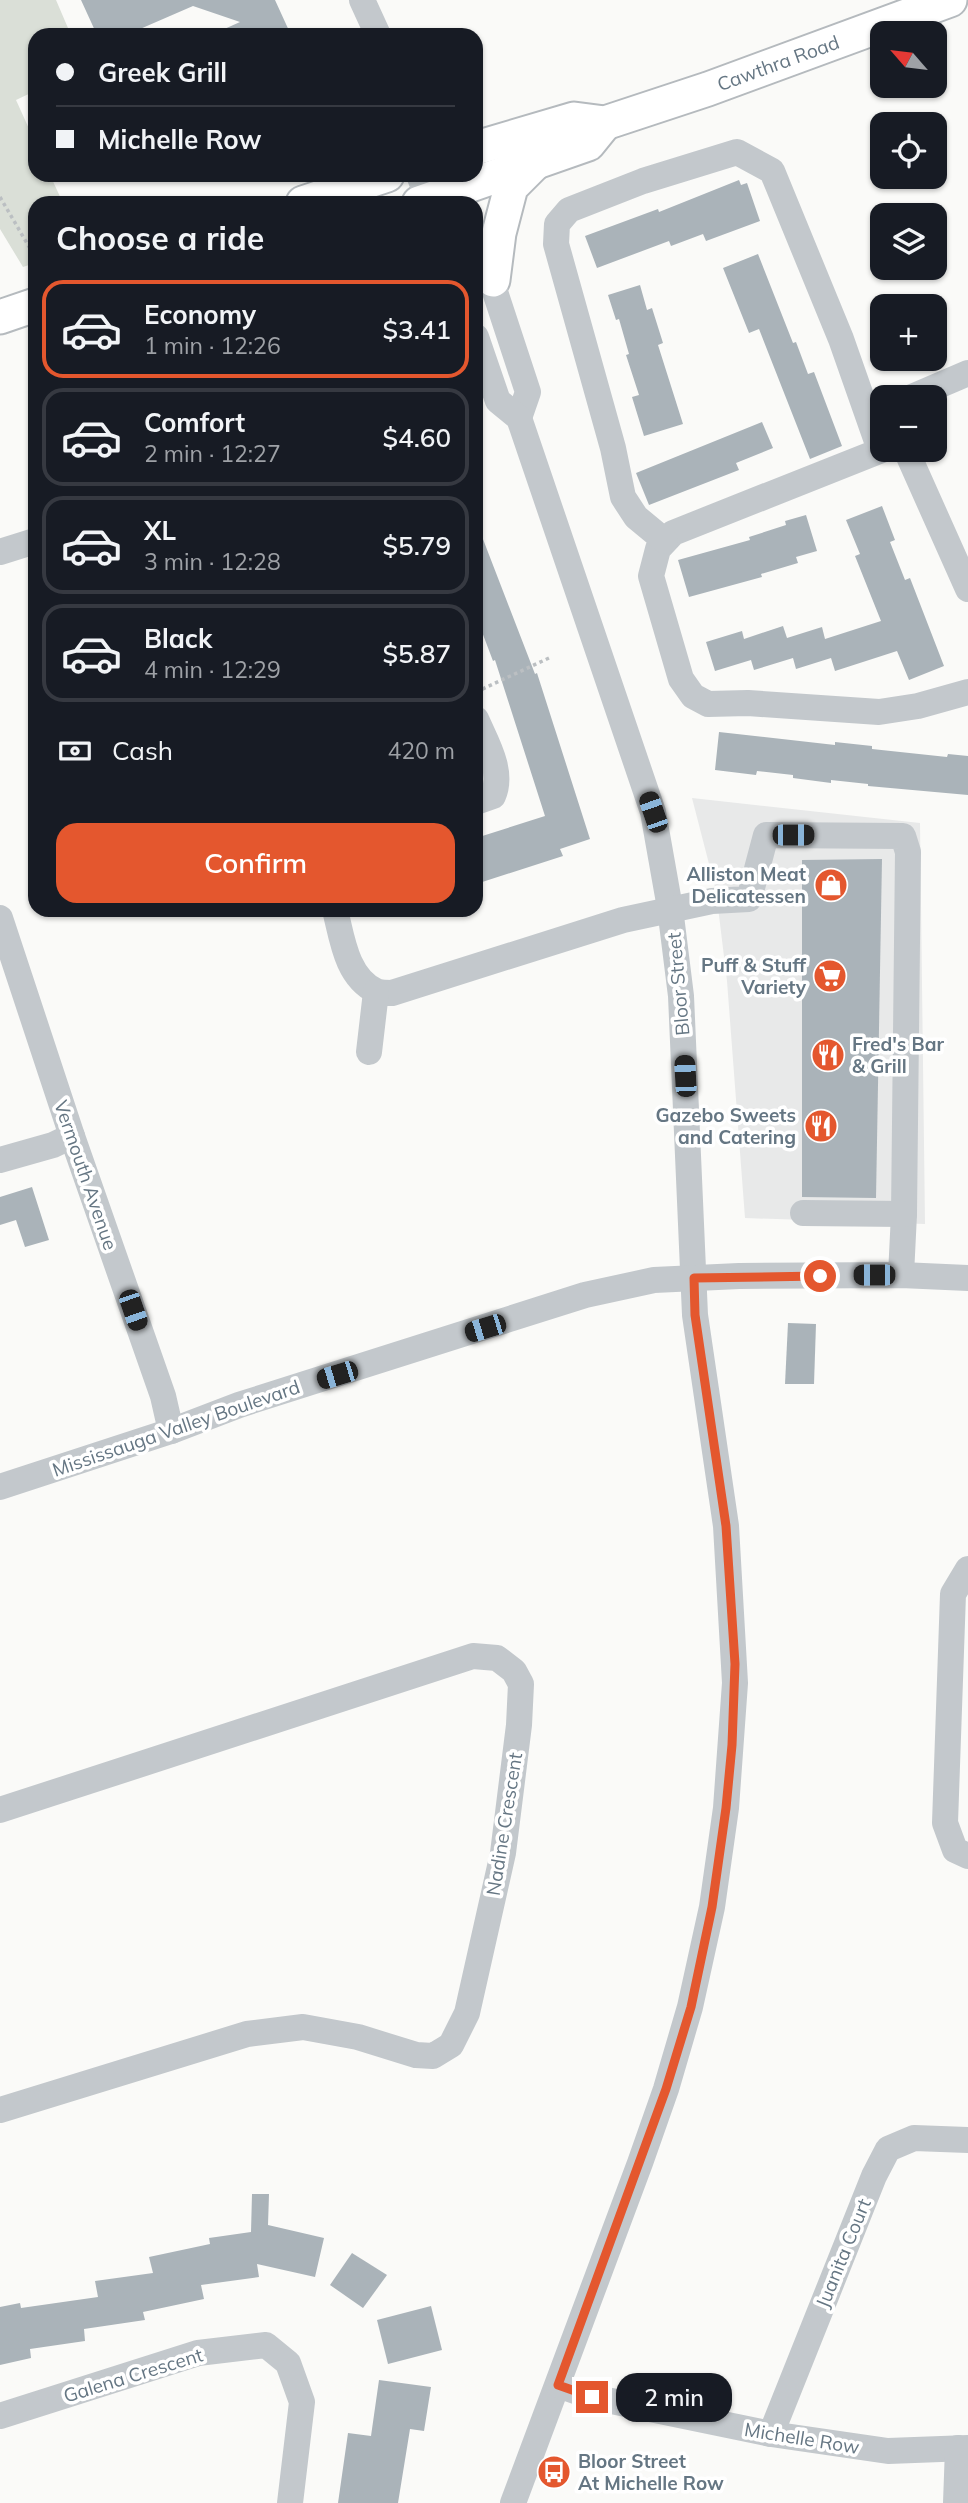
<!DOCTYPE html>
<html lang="en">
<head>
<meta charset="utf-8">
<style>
  :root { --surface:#171b24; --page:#242831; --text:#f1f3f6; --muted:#9ea1a6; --line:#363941; --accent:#e4572e }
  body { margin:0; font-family:Mulish,sans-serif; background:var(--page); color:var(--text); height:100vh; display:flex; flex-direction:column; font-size:26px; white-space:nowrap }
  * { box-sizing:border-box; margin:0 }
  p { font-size:23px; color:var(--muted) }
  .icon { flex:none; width:38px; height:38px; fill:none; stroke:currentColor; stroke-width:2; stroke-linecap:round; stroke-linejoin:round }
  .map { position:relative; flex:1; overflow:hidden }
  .details { position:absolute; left:28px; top:196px; width:455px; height:721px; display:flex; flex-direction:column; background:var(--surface); border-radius:21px; box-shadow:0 2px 5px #0004 }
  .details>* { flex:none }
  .hud { position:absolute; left:28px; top:28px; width:455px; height:154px; border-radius:21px; box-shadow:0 2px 5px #0004; display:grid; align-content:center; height:154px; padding:0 28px; background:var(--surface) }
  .needle { width:46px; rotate:298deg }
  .controls { position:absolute; left:870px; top:21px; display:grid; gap:14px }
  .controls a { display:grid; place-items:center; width:77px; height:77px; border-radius:14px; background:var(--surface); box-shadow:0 2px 5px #0004; font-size:35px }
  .end { position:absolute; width:32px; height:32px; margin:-16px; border:9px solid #e4572e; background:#fff; box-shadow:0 0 0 4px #fff }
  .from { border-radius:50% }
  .bubble { position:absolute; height:49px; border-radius:21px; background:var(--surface); box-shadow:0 2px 5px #0004; font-size:23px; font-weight:600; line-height:49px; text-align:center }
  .car { position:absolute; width:21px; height:42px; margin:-21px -10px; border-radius:9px; box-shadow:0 0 5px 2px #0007; background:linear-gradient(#222 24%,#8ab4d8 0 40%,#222 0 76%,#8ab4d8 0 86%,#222 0) }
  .hud b { display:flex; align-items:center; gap:24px; height:66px; font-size:26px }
  .hud b+b { border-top:2px solid var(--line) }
  .hud i { width:18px; height:18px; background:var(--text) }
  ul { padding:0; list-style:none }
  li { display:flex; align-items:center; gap:21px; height:98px; margin:0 14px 10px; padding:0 14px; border:4px solid var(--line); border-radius:21px }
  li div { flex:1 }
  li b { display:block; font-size:26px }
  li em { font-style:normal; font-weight:600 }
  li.on { border-color:var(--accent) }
  li>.icon { width:63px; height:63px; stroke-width:1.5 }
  h2 { padding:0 28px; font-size:32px; line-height:84px }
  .pay { display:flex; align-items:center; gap:18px; height:77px; padding:0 28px; font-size:26px }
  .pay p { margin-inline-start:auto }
  .button { display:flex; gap:14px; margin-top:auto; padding:14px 28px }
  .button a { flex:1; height:80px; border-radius:21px; background:var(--accent); color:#fff; font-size:28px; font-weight:600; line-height:80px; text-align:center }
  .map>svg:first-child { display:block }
</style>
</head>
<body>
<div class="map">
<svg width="968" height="2503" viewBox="0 0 968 2503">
  <rect width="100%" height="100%" fill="#fafaf8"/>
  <polygon fill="#e8e9e9" points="692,798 920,823 925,1224 745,1218 727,981 716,891"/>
  <polygon fill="#dadfd7" points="0,0 56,0 71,35 35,35 35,91 16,100 35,142 35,175 50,175 63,203 35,203 35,263 23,267 0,229"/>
  <g fill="#aab3b9">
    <polygon points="81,0 275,0 291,35 211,35 240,22 193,6 140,29 143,35 97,35"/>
    <polygon points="739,180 741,185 747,183 760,221 706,241 703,234 671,246 669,241 597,268 585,236 658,209 659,212"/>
    <polygon points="758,254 793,343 796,342 808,374 814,372 842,446 810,459 759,329 749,333 723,268"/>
    <polygon points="640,285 647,310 652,308 663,343 658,345 683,424 644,436 632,397 639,395 626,355 629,354 619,319 616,320 608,295"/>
    <polygon points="762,422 773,448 736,463 739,470 649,505 636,473"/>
    <polygon points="882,506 895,540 890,542 905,580 910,578 944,666 909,680 897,651 835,671 831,658 796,669 793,658 754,670 751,660 715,671 706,642 742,631 744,639 783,626 787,638 822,627 825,639 881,621 855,556 860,554 846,520"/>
    <polygon points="806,515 817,551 796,557 798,563 761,574 762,577 689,597 678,560 750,540 749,537 786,525 785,521"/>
    <polygon points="476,521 535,674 537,673 590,839 560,849 563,856 476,884 476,838 545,816 495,660 493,661 476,616"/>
    <polygon points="719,732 835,745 835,742 872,746 872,749 947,757 948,754 968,756 968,795 868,786 868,784 831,780 831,783 793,778 793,775 757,771 756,775 715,770"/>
    <polygon points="882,859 876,1198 802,1197 802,860"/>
    <polygon points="32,1187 49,1240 25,1247 16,1220 0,1225 0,1197"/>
    <polygon points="788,1323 816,1324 814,1384 785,1384"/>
    <polygon points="252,2194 269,2194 268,2225 324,2238 315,2277 257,2264 259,2277 201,2285 204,2299 143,2312 145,2320 84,2329 85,2341 30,2349 31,2358 0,2365 0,2307 20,2303 21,2308 98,2297 95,2281 153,2273 149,2257 210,2244 209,2238 251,2232"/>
    <polygon points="352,2253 387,2275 363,2308 330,2285"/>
    <polygon points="431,2306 442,2350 388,2364 377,2320"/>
    <polygon points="379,2380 431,2387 424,2431 410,2429 398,2503 338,2503 348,2433 371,2436"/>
  </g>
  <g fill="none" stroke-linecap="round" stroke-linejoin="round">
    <defs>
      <g id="major">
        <polyline points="476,148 574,119 605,123 708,89 950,0"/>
        <polyline points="303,203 387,175"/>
        <polyline points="419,203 588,144 605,123"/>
        <polyline points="493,280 499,233 511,187 534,164"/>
        <polyline points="0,317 35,305"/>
      </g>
    </defs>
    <use href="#major" stroke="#b5babe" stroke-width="37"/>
    <g stroke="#bbbfc2" stroke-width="3.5" stroke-dasharray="3.5 3.5" stroke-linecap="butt">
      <polyline points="0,197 35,257"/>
      <polyline points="476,692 549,658"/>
    </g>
    <g stroke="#c3c8cc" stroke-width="26">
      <polyline points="362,0 378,35"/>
      <polyline points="419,175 430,203"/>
      <polyline points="476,234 528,392 519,418"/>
      <polyline points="476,337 498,401 519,418 653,812 670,908 681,996 695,1315 726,1526 735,1683 726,1808 712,1907 690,2007 666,2089 640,2163 513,2503"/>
      <polyline points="912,397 968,373"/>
      <polyline points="882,450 673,533 658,549 651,576 681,679 693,696 708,704 748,703 879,712 918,706 968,692"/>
      <polyline points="906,450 968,589"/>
      <polyline points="665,541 636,517 623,497 613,448 556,244 557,224 569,210 643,181 737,152 772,171 841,339 880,450"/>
      <polyline points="0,552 35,541"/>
      <path d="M 476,719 C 486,742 504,771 493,796 L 476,802"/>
      <path d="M 335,910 C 342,937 346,977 376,991 C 380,993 387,993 392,993 L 623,920 L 712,901 L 749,899 L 766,835 L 903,836 L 908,852 L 904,1214 L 901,1275"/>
      <polyline points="0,918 72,1136 163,1396 171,1431"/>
      <polyline points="369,1052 376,992"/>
      <polyline points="0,1160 53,1145 72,1136"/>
      <polyline points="803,1213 904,1214"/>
      <polyline points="0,1487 171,1431 239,1405 585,1295 654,1280 739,1276 901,1275 968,1278"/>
      <polyline points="968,1569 953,1594 945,1823 955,1850 968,1856"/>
      <polyline points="0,1810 473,1656 497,1658 514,1671 521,1684 519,1725 503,1853 467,2013 451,2045 433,2056 416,2055 358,2037 303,2027 247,2034 0,2110"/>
      <polyline points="558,2385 592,2397 771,2434 888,2451 968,2448"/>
      <polyline points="0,2416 198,2353 266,2345 288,2363 302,2402 290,2503"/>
      <polyline points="771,2434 874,2176 888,2149 914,2138 968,2140"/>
      <polyline points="956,2503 958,2448"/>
    </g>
    <use href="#major" stroke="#fff" stroke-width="33"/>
  </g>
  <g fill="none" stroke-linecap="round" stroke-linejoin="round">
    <polyline stroke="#e4572e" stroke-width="9" points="592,2397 558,2385 666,2089 691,2007 712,1907 726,1808 732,1745 735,1664 726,1526 695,1315 694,1278 820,1276"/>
  </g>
  <defs>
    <symbol id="shop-disc" viewBox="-11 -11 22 22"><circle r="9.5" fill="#e4572e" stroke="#fff"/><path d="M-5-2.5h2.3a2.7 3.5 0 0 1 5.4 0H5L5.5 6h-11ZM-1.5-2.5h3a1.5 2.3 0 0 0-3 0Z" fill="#fff"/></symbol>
    <symbol id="supermarket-disc" viewBox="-11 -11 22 22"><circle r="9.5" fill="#e4572e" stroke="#fff"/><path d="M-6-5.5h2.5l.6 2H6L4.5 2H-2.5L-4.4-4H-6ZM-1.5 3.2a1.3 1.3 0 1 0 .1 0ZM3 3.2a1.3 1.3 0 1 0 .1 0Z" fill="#fff"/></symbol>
    <symbol id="restaurant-disc" viewBox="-11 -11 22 22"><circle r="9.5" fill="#e4572e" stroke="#fff"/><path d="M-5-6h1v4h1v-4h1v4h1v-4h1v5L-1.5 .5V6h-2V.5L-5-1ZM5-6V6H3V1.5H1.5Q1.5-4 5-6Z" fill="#fff"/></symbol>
    <symbol id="bus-disc" viewBox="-11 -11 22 22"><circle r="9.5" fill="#e4572e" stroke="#fff"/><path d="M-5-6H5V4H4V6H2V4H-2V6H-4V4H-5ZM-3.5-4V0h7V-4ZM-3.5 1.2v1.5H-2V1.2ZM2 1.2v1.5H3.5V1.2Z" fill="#fff"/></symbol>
  </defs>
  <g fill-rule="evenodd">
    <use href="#shop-disc" x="812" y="866" width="38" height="38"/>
    <use href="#supermarket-disc" x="811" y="957" width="38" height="38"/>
    <use href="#restaurant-disc" x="809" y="1036" width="38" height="38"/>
    <use href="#restaurant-disc" x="802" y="1107" width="38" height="38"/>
    <use href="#bus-disc" x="535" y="2453" width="38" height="38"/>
  </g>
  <g text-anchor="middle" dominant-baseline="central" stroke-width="7" stroke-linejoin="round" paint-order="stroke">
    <g font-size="19" fill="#657683" stroke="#fff">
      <text transform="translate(778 63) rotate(-20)">Cawthra Road</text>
      <text transform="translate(678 984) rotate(-95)">Bloor Street</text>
      <text transform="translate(86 1175) rotate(71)">Vermouth Avenue</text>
      <text transform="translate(176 1428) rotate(-19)">Mississauga Valley Boulevard</text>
      <text transform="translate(504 1824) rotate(-81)">Nadine Crescent</text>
      <text transform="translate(843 2253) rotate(-68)">Juanita Court</text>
      <text transform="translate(133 2375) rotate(-17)">Galena Crescent</text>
      <text transform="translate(802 2438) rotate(9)">Michelle Row</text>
    </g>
    <g font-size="19" font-weight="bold" fill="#657683" stroke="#fff" text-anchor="end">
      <text x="806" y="874">Alliston Meat<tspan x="806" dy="22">Delicatessen</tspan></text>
      <text x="806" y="965">Puff &amp; Stuff<tspan x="806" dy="22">Variety</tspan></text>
      <text x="852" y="1044" text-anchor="start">Fred's Bar<tspan x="852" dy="22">&amp; Grill</tspan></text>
      <text x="796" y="1115">Gazebo Sweets<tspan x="796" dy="22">and Catering</tspan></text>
      <text x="578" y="2461" text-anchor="start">Bloor Street<tspan x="578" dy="22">At Michelle Row</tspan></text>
    </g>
  </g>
</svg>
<div class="controls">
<a><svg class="needle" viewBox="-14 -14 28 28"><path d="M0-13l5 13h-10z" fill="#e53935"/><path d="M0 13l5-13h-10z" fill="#9ea1a6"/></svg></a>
<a><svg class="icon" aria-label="locate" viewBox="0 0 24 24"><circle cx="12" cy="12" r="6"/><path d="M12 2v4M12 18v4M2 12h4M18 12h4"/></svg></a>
<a><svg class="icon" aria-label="layers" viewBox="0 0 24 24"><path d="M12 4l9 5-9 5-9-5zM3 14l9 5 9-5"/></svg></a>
<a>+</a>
<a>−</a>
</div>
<i class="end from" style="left:820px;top:1276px"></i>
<i class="end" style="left:592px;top:2397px"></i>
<div class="bubble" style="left:616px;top:2373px;width:116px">2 min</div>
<i class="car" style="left:653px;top:812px;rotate:341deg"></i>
<i class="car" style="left:793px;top:835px;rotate:90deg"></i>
<i class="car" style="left:685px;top:1076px;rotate:357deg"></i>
<i class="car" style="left:874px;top:1275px;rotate:270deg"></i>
<i class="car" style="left:133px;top:1310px;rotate:161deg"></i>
<i class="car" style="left:485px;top:1328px;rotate:253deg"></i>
<i class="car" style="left:337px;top:1375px;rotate:253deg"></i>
<div class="hud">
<b><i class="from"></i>Greek Grill</b>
<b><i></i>Michelle Row</b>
</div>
<section class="details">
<h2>Choose a ride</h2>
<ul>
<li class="on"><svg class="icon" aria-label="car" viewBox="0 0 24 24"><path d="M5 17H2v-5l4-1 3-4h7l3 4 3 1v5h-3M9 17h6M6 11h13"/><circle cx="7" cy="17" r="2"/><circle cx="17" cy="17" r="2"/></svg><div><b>Economy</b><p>1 min · 12:26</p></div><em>$3.41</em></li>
<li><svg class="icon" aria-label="car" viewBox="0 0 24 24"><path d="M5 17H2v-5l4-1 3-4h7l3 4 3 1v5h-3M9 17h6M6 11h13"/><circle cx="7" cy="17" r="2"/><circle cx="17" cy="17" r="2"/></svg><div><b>Comfort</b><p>2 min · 12:27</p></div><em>$4.60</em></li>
<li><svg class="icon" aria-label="car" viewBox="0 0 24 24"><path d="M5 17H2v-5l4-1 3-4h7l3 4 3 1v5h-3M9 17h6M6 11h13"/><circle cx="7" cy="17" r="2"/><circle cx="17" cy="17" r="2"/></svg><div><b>XL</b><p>3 min · 12:28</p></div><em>$5.79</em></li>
<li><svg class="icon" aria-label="car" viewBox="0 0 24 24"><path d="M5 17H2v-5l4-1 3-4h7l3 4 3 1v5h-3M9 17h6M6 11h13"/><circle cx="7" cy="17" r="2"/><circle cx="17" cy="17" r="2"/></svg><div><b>Black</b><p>4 min · 12:29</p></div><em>$5.87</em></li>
</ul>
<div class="pay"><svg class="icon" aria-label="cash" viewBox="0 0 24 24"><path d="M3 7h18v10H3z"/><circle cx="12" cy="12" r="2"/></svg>Cash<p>420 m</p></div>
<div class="button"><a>Confirm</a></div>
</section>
</div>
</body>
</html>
